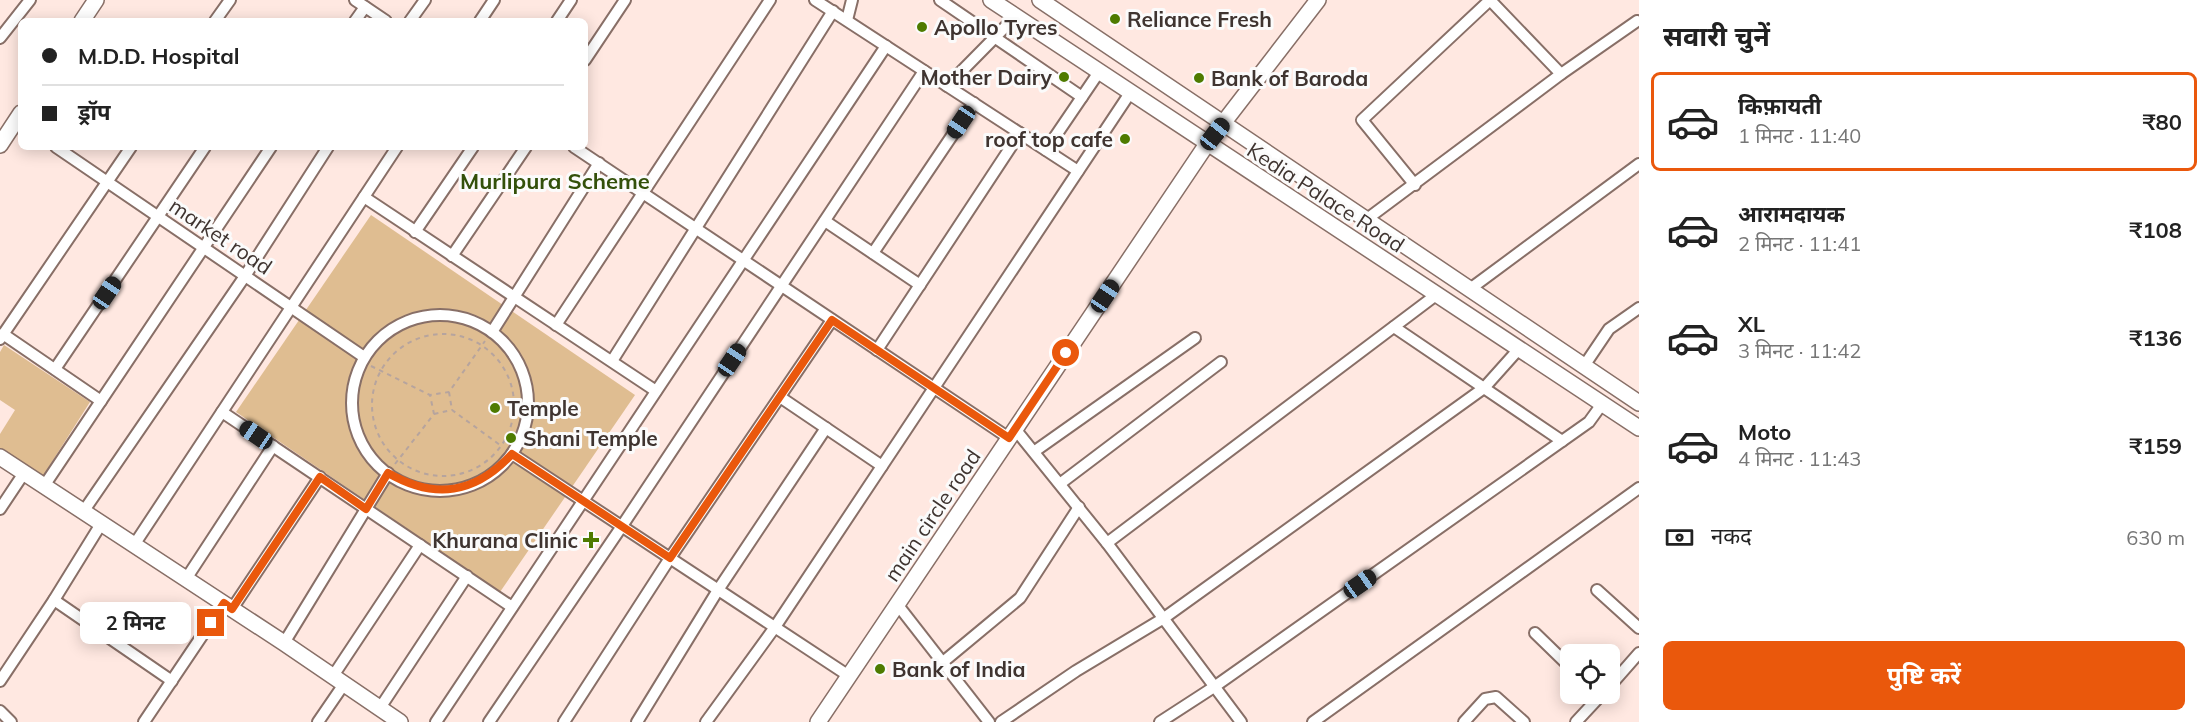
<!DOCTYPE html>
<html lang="hi">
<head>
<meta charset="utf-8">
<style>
  :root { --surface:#fff; --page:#f6f6f6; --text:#222; --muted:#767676; --line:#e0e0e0; --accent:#ea580c }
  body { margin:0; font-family:Mulish,"Noto Sans Devanagari",sans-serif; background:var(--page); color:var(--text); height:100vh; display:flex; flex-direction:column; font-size:22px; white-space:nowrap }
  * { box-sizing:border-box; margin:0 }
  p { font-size:20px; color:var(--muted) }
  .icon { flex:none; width:33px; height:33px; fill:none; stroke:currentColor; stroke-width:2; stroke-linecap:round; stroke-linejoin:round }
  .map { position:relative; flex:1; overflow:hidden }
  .panel { display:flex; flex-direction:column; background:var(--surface); width:570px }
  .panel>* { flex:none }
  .top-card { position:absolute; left:18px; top:18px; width:570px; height:132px; border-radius:9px; box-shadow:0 3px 15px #0003; display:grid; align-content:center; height:132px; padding:0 24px; background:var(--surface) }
  .buttons { position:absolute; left:1560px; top:644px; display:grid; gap:12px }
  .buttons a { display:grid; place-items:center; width:60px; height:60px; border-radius:9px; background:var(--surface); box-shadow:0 3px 15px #0003; font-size:30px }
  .end { position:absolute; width:27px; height:27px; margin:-14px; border:8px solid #ea580c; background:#fff; box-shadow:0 0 0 3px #fff }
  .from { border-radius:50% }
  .bubble { position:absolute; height:42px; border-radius:9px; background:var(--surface); box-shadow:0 3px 15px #0003; font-size:20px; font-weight:700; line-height:42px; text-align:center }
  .car { position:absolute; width:18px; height:36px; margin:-18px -9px; border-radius:8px; box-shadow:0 0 4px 2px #0007; background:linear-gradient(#222 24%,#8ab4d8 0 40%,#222 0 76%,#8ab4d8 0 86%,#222 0) }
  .top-card b { display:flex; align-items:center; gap:21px; height:57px; font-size:22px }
  .top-card b+b { border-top:2px solid var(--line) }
  .top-card i { width:15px; height:15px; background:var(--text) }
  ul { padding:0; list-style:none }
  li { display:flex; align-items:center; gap:18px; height:99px; margin:0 12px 9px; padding:0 12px; border:3px solid transparent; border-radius:9px }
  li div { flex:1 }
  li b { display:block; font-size:22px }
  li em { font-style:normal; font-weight:700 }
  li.active { border-color:var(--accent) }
  li>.icon { width:54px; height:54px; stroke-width:1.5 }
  h2 { padding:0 24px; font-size:27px; line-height:72px }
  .pay { display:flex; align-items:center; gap:15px; height:66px; padding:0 24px; font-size:22px }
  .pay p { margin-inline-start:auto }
  .action { display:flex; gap:12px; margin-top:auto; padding:12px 24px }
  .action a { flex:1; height:69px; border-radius:9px; background:var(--accent); color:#fff; font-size:24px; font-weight:700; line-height:69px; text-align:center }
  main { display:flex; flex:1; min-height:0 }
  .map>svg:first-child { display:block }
</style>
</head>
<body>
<main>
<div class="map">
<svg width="1639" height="722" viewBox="0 0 1639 722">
  <rect width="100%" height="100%" fill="#ffe8e1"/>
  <g fill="#dfbd91">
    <polygon points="371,215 635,395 500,592 236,412"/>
    <polygon points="4,345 90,402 41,479 0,452 0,434 15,410 0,400 0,352"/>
  </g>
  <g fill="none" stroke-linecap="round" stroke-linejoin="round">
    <defs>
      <g id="street">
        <polyline points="355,0 386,21"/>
        <polyline points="815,0 1078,171"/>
        <polyline points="940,0 1082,97"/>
        <polyline points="1490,0 1561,74"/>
        <polyline points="847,20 852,0"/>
        <polyline points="215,21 230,0"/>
        <polyline points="355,21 365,7"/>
        <polyline points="410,21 425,0"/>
        <polyline points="480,21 494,0"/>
        <polyline points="557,21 571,0"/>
        <polyline points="0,38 30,0"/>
        <polyline points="585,60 625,0"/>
        <polyline points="947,86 1015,17"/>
        <polyline points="56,147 364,357"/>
        <polyline points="574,147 1009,438"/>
        <polyline points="1046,150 1099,72"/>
        <polyline points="1415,185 1362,120 1490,0"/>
        <polyline points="364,197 656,391"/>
        <polyline points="1367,219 1561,74 1637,21"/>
        <polyline points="825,221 920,285"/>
        <polyline points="415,232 473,147"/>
        <polyline points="873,253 974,103"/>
        <polyline points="452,256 526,147"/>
        <polyline points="1470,289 1639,164"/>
        <circle cx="440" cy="403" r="88"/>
        <polyline points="556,325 770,0"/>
        <polyline points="1394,327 1562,441"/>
        <polyline points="492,332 599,163"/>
        <polyline points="3,334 101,401"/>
        <polyline points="0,339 131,147"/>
        <polyline points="877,350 1020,133"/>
        <polyline points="612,361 833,11"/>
        <polyline points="1584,366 1609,329 1639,308"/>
        <polyline points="55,369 205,147"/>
        <polyline points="780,397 882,466"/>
        <polyline points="222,412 512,607"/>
        <polyline points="1015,429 1107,543 1241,722"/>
        <polyline points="1035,451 1195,338"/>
        <polyline points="512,454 849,676"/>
        <polyline points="1061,483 1221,362"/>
        <polyline points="44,486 271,147"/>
        <polyline points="0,509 24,473"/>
        <polyline points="83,512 245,276 328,147"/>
        <polyline points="1107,543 1436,295"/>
        <polyline points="134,545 397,147"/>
        <polyline points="186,579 273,446"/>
        <polyline points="1597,590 1639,628"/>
        <polyline points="54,600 172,681"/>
        <polyline points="897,604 989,722"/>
        <polyline points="232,609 320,477"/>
        <polyline points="1535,633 1570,667"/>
        <polyline points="284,643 388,473"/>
        <polyline points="943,662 1020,598 1079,507"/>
        <polyline points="333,676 420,545"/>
        <polyline points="0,681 54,600 101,524"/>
        <polyline points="1610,686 1639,653"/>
        <polyline points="380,708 467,576"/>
        <polyline points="0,711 11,722"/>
        <polyline points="144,722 224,603"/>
        <polyline points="318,722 344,684"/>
        <polyline points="436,722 886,46"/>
        <polyline points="489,722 622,526 924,71"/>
        <polyline points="564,722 670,558 832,320"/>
        <polyline points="637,722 718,590 826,428"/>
        <polyline points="706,722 775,627 1130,93"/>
        <polyline points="1001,722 1076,671 1164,618 1484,388 1518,350"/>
        <polyline points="1160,722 1214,687 1589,422 1602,404"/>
        <polyline points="1313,722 1639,488"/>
        <polyline points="1464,722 1485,699 1496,697 1524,722"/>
        <polyline points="1576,722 1603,693"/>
      </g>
      <g id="secondary">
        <polyline points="991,0 1639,428"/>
        <polyline points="1040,0 1639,403"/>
        <polyline points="82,21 96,0"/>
        <polyline points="0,145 21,113"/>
        <polyline points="0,457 284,643 400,722"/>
        <polyline points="818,722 1207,144 1318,0"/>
      </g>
    </defs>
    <use href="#street" stroke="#886f67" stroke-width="14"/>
    <use href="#secondary" stroke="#886f67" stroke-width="18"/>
    <g stroke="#b6a49e" stroke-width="2" stroke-dasharray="4.5 4.5" stroke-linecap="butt">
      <circle cx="443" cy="405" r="71"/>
      <polyline points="371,366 430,395 449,392 485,341"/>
      <polyline points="449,392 452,410"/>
      <polyline points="434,414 452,410 500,445"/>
      <polyline points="395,464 434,414 430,395"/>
    </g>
    <use href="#street" stroke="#fff" stroke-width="10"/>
    <use href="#secondary" stroke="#fff" stroke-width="15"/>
  </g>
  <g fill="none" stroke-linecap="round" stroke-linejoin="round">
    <path stroke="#ea580c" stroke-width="8" d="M 211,623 L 224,603 L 232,609 L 320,477 L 366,509 L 388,473 C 435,500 475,494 512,454 L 670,558 L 832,320 L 1009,438 L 1066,353"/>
  </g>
  <g fill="#4e7b00" stroke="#fbfbfb" stroke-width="2">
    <circle cx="1115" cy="19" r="6"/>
    <circle cx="922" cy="27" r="6"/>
    <circle cx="1064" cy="77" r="6"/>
    <circle cx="1199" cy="78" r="6"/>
    <circle cx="1125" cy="139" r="6"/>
    <circle cx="495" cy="408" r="6"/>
    <circle cx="511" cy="438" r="6"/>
    <path d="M588 531h6v6h6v6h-6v6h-6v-6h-6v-6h6z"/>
    <circle cx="880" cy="669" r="6"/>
  </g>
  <g text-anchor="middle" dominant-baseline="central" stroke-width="6" stroke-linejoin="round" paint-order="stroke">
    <g font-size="21" font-weight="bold" fill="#3f3430" stroke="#fbfbfb" text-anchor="start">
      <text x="1127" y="19">Reliance Fresh</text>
      <text x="934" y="27">Apollo Tyres</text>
      <text x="1052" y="77" text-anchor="end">Mother Dairy</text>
      <text x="1211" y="78">Bank of Baroda</text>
      <text x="1113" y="139" text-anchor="end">roof top cafe</text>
      <text x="507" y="408">Temple</text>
      <text x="523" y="438">Shani Temple</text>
      <text x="578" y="540" text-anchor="end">Khurana Clinic</text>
      <text x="892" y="669">Bank of India</text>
    </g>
    <g font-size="21" fill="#3f3430" stroke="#fbfbfb">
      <text transform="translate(1326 197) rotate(33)">Kedia Palace Road</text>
      <text transform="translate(221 236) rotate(34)">market road</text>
      <text transform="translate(932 515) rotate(-56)">main circle road</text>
    </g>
    <g font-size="22" font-weight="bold" fill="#33500a" stroke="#fbfbfb">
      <text x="555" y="181">Murlipura Scheme</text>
    </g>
  </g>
</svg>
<div class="buttons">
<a><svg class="icon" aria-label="locate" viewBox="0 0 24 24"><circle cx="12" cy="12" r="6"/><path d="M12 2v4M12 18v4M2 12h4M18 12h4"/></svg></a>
</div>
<i class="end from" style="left:1066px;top:353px"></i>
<i class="end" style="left:211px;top:623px"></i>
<div class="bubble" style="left:80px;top:602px;width:111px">2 मिनट</div>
<i class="car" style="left:961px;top:122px;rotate:214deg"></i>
<i class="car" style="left:1215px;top:134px;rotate:38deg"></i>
<i class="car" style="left:107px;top:293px;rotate:34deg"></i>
<i class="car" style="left:1105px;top:296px;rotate:34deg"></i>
<i class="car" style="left:732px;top:360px;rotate:34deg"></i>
<i class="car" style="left:256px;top:435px;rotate:304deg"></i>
<i class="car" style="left:1360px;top:584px;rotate:55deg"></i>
<div class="top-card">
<b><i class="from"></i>M.D.D. Hospital</b>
<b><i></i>ड्रॉप</b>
</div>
</div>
<section class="panel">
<h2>सवारी चुनें</h2>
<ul>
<li class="active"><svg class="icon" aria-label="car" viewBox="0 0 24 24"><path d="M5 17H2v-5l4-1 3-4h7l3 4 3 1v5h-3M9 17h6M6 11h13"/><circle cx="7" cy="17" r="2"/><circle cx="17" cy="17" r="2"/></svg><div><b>किफ़ायती</b><p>1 मिनट · 11:40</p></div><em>₹80</em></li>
<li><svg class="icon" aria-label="car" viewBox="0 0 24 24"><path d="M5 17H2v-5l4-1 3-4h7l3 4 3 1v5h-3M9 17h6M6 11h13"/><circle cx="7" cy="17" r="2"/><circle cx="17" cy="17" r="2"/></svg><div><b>आरामदायक</b><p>2 मिनट · 11:41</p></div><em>₹108</em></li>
<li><svg class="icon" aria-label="car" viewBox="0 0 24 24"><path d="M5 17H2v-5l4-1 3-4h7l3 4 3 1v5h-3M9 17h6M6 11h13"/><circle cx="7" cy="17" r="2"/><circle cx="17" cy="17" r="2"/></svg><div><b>XL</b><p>3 मिनट · 11:42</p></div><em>₹136</em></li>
<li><svg class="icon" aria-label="car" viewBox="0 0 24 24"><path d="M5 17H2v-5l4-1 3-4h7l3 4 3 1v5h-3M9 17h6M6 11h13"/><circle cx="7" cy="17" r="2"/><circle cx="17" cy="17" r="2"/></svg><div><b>Moto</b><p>4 मिनट · 11:43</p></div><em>₹159</em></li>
</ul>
<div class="pay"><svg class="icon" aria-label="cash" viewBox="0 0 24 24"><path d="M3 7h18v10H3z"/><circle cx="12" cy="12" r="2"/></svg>नकद<p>630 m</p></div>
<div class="action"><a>पुष्टि करें</a></div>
</section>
</main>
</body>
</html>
